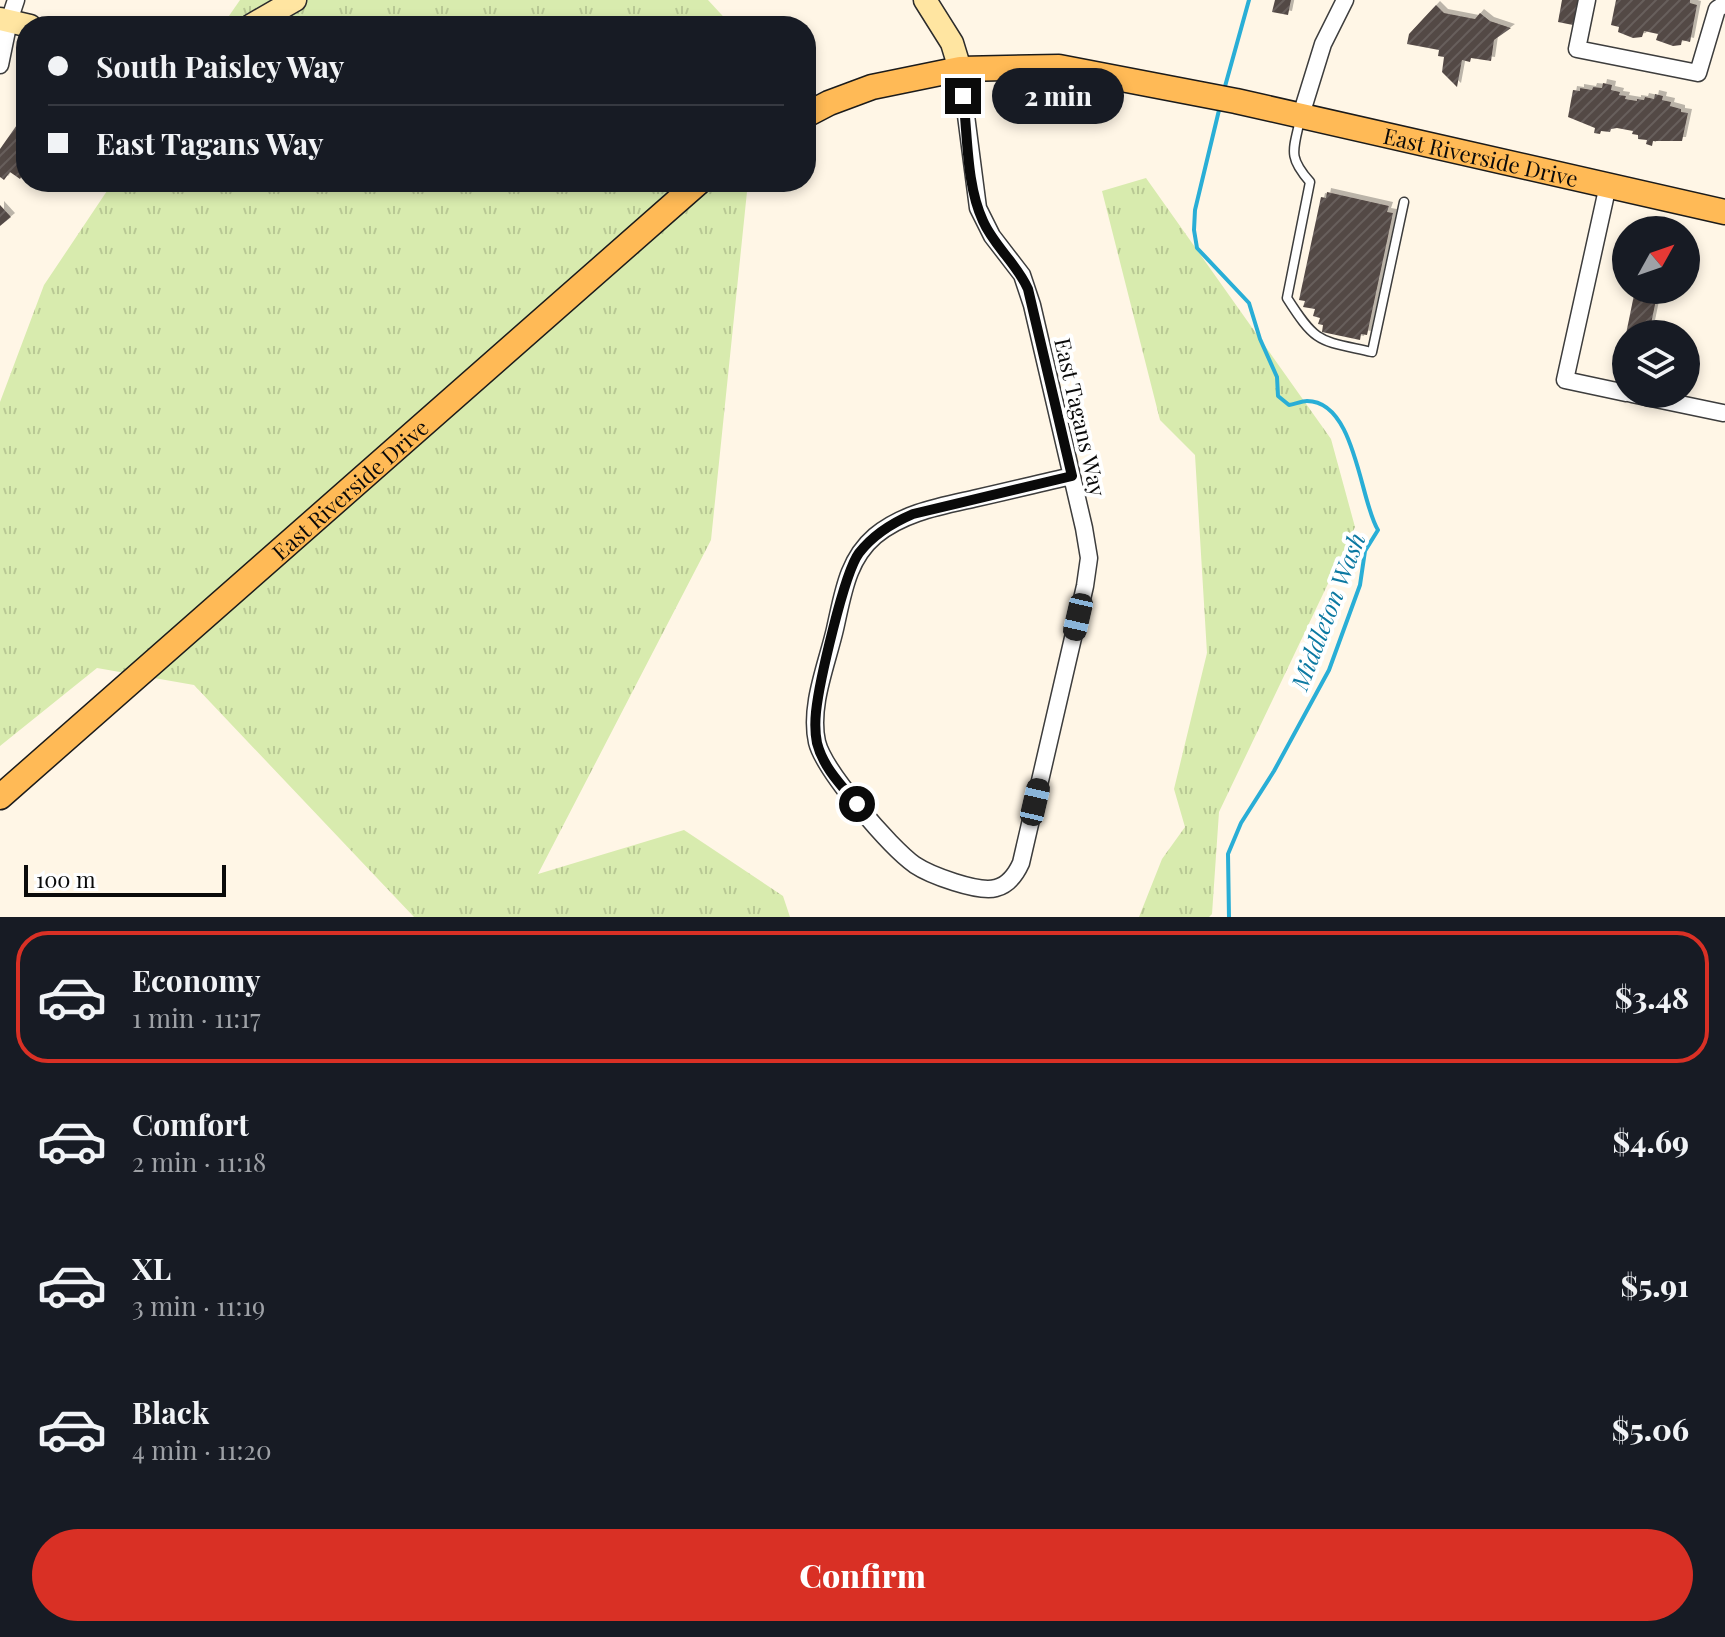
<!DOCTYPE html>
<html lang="en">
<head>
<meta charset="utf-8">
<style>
  :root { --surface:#171b24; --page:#242831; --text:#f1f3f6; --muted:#9ea1a6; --line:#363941; --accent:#d93025 }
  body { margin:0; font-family:"Playfair Display",serif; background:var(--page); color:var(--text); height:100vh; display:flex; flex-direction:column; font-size:30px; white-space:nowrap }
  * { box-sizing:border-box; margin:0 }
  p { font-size:26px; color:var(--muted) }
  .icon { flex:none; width:44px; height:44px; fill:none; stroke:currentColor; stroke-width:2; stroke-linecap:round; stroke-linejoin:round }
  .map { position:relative; height:917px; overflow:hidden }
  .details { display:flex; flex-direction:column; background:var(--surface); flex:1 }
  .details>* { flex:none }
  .guide { position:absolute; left:16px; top:16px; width:800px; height:176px; border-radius:32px; box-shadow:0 4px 12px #0003; display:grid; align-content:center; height:176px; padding:0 32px; background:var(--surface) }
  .needle { width:52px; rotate:50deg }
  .fabs { position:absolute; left:1612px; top:216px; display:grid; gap:16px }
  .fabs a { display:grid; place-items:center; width:88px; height:88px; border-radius:50%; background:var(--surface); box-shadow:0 4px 12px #0003; font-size:40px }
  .scale { position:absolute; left:24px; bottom:20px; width:202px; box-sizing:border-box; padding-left:8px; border:4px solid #0a0a0a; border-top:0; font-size:22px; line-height:28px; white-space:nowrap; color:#0a0a0a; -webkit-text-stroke:6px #fff; paint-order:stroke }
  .end { position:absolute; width:36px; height:36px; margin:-18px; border:10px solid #0a0a0a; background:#fff; box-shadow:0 0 0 4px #fff }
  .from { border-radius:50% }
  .bubble { position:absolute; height:56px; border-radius:28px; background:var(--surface); box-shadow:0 4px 12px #0003; font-size:26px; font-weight:800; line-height:56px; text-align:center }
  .car { position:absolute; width:24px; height:48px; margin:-24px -12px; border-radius:10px; box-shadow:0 0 6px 2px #0007; background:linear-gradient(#222 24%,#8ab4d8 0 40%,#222 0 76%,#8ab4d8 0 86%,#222 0) }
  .guide b { display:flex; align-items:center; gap:28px; height:76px; font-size:30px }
  .guide b+b { border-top:2px solid var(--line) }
  .guide i { width:20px; height:20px; background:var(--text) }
  ul { padding:14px 0 0; list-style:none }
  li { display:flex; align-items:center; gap:24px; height:132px; margin:0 16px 12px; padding:0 16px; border:4px solid transparent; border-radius:32px }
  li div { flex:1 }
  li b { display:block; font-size:30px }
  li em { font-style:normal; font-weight:800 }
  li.current { border-color:var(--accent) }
  li>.icon { width:72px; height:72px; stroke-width:1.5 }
  .action { display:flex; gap:16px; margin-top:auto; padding:16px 32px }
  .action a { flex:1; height:92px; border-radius:48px; background:var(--accent); color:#fff; font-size:32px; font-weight:800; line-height:92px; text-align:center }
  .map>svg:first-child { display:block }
</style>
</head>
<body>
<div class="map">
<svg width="1725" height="917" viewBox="0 0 1725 917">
  <defs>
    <pattern id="grass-tufts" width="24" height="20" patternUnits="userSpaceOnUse" patternTransform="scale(2)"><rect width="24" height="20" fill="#d8ebae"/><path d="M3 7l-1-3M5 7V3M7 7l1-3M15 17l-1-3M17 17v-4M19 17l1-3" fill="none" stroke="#b8c894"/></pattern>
    <pattern id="building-hatch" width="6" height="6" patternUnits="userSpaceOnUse" patternTransform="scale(2)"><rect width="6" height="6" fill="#534845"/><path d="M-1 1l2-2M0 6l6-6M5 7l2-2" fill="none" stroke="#675e5c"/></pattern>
    <filter id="shadow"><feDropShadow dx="4" dy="-4" stdDeviation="0" flood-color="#0004"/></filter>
  </defs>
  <rect width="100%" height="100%" fill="#fff6e6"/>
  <g fill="url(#grass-tufts)">
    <polygon points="240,0 708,0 732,26 222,26"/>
    <polygon points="1146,178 1331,439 1355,527 1219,812 1212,914 1209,917 1139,917 1162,859 1185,827 1174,789 1207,653 1195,455 1160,420 1102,191"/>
    <polygon points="113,182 748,182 711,540 538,874 684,830 783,896 790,917 414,917 194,685 97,668 0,746 0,402 44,285"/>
  </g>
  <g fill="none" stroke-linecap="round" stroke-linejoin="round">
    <g stroke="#29aed6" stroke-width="4">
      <polyline points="1224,90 1249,0"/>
      <path d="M 1220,106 L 1195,210 L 1194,230 L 1197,248 L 1249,303 L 1260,339 L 1277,377 L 1278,396 L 1289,405 C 1295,404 1302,401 1307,401 C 1356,401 1360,502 1378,530 L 1365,551 L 1360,585 L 1329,670 L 1274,771 L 1241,823 L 1228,854 L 1229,917"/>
    </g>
  </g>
  <g fill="url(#building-hatch)" filter="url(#shadow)">
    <polygon points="1275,0 1291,0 1288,15 1272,12"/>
    <polygon points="1562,0 1578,0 1573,25 1558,22"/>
    <polygon points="1616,0 1690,0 1690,3 1697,5 1690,42 1682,40 1681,45 1673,46 1656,40 1658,34 1644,31 1642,37 1633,38 1618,32 1619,27 1611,25"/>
    <polygon points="1436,5 1444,13 1475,19 1480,13 1490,21 1511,28 1494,40 1491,61 1471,58 1470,62 1462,60 1457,87 1442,72 1444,57 1438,56 1439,50 1407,44 1409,34"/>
    <polygon points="1603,83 1612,85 1611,90 1620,92 1619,95 1626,96 1625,99 1637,101 1637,99 1644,100 1645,97 1654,99 1655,94 1663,96 1662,100 1671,102 1670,106 1681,109 1681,112 1688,113 1682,141 1653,141 1652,146 1646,144 1647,140 1638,139 1638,135 1632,134 1633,131 1617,128 1611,129 1610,132 1601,131 1600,134 1594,133 1595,128 1568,117 1573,90 1580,91 1580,88 1592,90 1593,87 1602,88"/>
    <polygon points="19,122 26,126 26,177 23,174 20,179 10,172 4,180 0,177 0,149"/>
    <polygon points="1327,192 1389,206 1387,212 1393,213 1367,335 1361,334 1360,340 1322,332 1323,325 1318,324 1320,318 1313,316 1315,309 1303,307 1305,301 1299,300 1321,197 1326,198"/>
    <polygon points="0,205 11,217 0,226"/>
    <polygon points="1635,290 1658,290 1649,334 1626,334"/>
  </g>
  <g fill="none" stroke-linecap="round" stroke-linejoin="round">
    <defs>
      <path id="service" d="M 1300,120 C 1293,151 1288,157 1310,182 L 1287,298 C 1317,345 1319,340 1372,352 L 1404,202"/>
      <g id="minor">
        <polyline points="1587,0 1577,49 1698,73 1717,9 1725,4"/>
        <polyline points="0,65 9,21 16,0"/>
        <path d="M 960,69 L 978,208 L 992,236 L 1022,275 L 1032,305 L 1084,528 L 1089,558 L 1085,586 L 1021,863 C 1016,874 1008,885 996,888 C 978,893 930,875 915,865 C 890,847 824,771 817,742 C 809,706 827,664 835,629 C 843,594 847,560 875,536 C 904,512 942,506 977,498 C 1009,491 1040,483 1072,476"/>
        <polyline points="1301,115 1323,44 1345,0"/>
        <polyline points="1608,185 1565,380 1626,393"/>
        <polyline points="1632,394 1723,413"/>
      </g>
      <g id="secondary">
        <polyline points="925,0 952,43 960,69"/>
        <polyline points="0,19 30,26"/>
        <polyline points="250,26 295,0"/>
      </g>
      <g id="primary">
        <path id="s1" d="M 806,115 L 829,103 L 872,87 L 960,69 L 1059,67 L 1236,101 L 1725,212"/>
        <path id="s2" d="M 0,797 L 699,182"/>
      </g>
    </defs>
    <use href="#service" stroke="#3d3d3d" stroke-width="11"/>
    <use href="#minor" stroke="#3d3d3d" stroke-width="19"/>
    <use href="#secondary" stroke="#2c2c2c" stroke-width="25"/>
    <use href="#primary" stroke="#1b1b1b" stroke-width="27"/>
    <use href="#service" stroke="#fff" stroke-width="8"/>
    <use href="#minor" stroke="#fff" stroke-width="16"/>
    <use href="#secondary" stroke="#ffe5a1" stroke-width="22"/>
    <use href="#primary" stroke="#ffba56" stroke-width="24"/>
  </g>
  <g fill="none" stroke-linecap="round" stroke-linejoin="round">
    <path stroke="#0a0a0a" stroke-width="10" d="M 857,804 C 841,785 823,767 817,743 C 815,733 815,722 816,712 C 819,683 844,573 859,553 C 873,535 892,523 913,514 L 1072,476 L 1028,289 C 1017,264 994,246 983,221 C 966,184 968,136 963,96"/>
  </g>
  <g text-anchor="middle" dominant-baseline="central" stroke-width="8" stroke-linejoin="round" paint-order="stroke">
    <g font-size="22" fill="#0a0a0a" stroke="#fff">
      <text stroke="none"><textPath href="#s1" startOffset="692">East Riverside Drive</textPath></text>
      <text transform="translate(1081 417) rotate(77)">East Tagans Way</text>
      <text stroke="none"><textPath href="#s2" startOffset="466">East Riverside Drive</textPath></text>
    </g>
    <g font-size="24" font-style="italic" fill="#0c79a2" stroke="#fff">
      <text transform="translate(1327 611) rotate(-69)">Middleton Wash</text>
    </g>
  </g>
</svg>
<div class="fabs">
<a><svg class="needle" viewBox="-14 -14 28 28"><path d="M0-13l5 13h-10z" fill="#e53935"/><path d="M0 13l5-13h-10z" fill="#9ea1a6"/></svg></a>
<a><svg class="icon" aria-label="layers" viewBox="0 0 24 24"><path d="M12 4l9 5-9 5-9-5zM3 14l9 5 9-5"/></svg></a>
</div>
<div class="scale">100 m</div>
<i class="end from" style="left:857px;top:804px"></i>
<i class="end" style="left:963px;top:96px"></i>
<div class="bubble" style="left:992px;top:68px;width:132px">2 min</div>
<i class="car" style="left:1078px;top:617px;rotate:193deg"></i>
<i class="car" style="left:1035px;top:802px;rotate:13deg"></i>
<div class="guide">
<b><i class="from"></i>South Paisley Way</b>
<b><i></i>East Tagans Way</b>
</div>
</div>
<section class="details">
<ul>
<li class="current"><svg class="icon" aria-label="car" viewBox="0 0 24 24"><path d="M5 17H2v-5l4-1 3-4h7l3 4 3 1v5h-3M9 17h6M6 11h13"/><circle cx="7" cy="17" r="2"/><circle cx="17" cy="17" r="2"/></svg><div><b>Economy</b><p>1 min · 11:17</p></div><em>$3.48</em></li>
<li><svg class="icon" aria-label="car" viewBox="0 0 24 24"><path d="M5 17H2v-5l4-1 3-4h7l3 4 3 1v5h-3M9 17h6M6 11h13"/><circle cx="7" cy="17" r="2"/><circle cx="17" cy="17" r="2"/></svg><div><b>Comfort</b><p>2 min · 11:18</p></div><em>$4.69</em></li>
<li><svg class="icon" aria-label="car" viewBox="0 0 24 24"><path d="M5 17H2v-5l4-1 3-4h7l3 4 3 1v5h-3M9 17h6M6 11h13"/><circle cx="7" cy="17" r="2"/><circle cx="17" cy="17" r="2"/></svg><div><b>XL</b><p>3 min · 11:19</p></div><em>$5.91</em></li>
<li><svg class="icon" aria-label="car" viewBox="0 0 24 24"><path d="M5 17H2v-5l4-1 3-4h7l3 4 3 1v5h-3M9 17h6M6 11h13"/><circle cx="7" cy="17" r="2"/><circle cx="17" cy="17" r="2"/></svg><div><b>Black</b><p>4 min · 11:20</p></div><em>$5.06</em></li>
</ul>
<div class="action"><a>Confirm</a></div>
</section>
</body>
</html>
